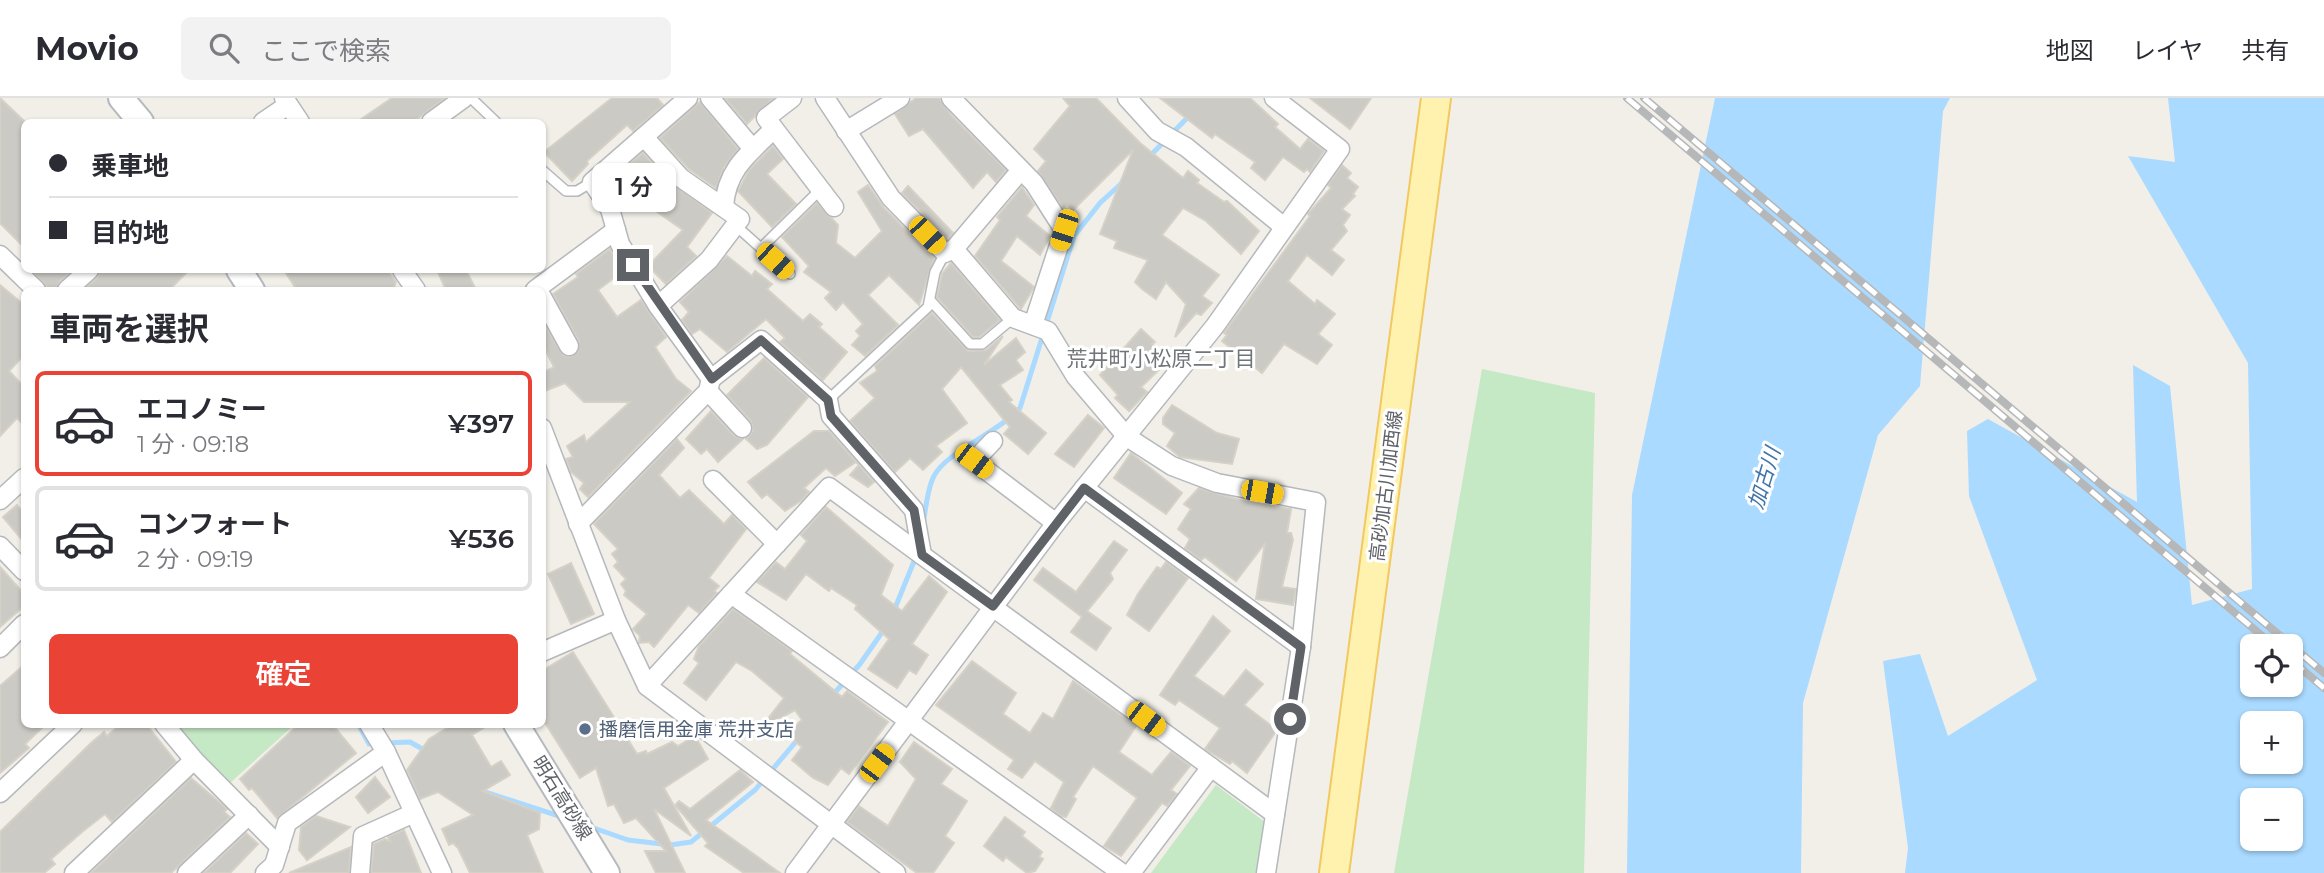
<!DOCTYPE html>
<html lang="ja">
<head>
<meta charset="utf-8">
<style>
  :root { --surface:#fff; --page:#f2f2f3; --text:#2b2b33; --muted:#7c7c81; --line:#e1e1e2; --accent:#ea4335 }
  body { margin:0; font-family:Montserrat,"Noto Sans JP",sans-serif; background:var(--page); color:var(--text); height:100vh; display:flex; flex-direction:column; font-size:26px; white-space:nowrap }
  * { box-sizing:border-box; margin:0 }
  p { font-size:23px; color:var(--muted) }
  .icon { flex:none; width:38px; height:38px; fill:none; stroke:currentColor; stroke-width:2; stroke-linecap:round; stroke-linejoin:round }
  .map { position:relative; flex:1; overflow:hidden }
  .panel { position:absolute; left:21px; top:189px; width:525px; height:441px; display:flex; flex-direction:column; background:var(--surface); border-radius:10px; box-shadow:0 2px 5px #0004 }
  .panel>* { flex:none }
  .top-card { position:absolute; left:21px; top:21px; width:525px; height:154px; border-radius:10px; box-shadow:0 2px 5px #0004; display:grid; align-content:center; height:154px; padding:0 28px; background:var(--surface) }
  .controls { position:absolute; left:2240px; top:536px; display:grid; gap:14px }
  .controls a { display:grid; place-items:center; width:63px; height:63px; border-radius:10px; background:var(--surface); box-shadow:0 2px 5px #0004; font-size:35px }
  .end { position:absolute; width:32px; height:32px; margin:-16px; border:9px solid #5f6368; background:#fff; box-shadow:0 0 0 4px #fff }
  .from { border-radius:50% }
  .bubble { position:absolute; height:49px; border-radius:10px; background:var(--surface); box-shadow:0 2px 5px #0004; font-size:23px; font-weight:600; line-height:49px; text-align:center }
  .car { position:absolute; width:21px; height:42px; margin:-21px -10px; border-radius:9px; box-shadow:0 0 5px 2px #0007; background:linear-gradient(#f5c518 24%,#345 0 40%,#f5c518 0 76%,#345 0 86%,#f5c518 0) }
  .top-card b { display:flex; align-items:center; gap:24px; height:66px; font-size:26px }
  .top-card b+b { border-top:2px solid var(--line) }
  .top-card i { width:18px; height:18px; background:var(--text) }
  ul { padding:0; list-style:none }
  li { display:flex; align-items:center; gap:21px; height:105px; margin:0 14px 10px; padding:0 14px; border:4px solid var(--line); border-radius:10px }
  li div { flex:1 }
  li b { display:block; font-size:26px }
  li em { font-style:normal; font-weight:600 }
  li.on { border-color:var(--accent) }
  li>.icon { width:63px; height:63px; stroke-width:1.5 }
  h2 { padding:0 28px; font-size:32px; line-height:84px }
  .action { display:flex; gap:14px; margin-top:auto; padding:14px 28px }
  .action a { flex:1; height:80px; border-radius:10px; background:var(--accent); color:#fff; font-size:28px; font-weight:600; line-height:80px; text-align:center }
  header { display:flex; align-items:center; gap:42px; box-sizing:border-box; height:98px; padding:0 35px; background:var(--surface); border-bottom:2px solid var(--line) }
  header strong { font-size:33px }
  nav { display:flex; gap:38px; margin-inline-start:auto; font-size:24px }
  .search { width:490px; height:63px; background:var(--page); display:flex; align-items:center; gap:18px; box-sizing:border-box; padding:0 24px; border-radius:10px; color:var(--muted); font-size:26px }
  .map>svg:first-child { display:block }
</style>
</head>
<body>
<header>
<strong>Movio</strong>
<div class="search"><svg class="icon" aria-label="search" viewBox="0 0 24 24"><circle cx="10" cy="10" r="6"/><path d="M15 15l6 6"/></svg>ここで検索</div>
<nav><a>地図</a><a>レイヤ</a><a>共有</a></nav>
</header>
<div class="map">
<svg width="2324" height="775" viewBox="0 0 2324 775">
  <rect width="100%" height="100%" fill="#f1efe8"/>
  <g fill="#c5e8c5">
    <polygon points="1482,271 1595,295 1584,775 1394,775"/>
    <polygon points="175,627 294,627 230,685"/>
    <polygon points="1216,687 1266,725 1258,775 1151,775"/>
  </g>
  <g fill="#aadaff" fill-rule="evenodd">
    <polygon points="1715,0 1950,0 1943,13 1920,288 1878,337 1803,605 1801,775 1627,775 1632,397"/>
    <path d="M 2168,0 L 2324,0 L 2324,775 L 1905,775 L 1908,750 L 1883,563 L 1920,556 L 1948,638 L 2037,582 L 1969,398 L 1967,333 L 1988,321 L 2137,404 L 2133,267 L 2170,288 L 2192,507 L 2252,491 L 2248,265 L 2128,58 L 2175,64 ZM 2252,548 L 2291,548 L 2291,586 L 2252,586 ZM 2252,625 L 2291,625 L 2291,663 L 2252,663 ZM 2252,702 L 2291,702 L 2291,740 L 2252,740 Z"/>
  </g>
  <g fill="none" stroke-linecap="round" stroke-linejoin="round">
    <g stroke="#aadaff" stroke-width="5">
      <polyline points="1148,60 1190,17"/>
      <path d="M 923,426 C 926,411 927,391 934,378 C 946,354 999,334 1020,310 L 1074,138 L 1100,105 L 1123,84"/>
      <polyline points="893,515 917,456"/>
      <polyline points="831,599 860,566 885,530"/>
      <polyline points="358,626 369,646 375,645"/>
      <polyline points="385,645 410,644 426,653"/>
      <polyline points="479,692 562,719"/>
      <polyline points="588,728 628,742 670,747 691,744 755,692 799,640"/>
    </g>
  </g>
  <g fill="#cccac5" stroke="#d6d1c6" stroke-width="2">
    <polygon points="0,0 24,23 24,149 0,125"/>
    <polygon points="392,0 445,0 413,24 357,24"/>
    <polygon points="612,0 657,0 663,7 633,33 627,27 587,63 588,66 572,83 544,54"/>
    <polygon points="725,0 773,0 747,26"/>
    <polygon points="916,0 939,0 952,18 1006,72 996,84 987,74 973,90 923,31 909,38 895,16"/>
    <polygon points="1063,0 1096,0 1140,45 1183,80 1188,73 1199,82 1197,85 1224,104 1227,103 1259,133 1241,156 1206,123 1183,110 1162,137 1219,177 1202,198 1212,205 1201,217 1196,215 1175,239 1186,206 1166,184 1156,201 1142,191 1135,184 1148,162 1114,150 1117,143 1100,136 1133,52 1073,112 1067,106 1063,110 1038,73 1046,63 1034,51 1070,8"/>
    <polygon points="1160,0 1250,0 1278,26 1275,29 1300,51 1308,41 1324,53 1310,74 1307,71 1304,74 1283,59 1265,82 1251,70 1255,64 1215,36 1212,40"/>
    <polygon points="1310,0 1371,0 1350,31"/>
    <polygon points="700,4 738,51 724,69 716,90 689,71 660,40"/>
    <polygon points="773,48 783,61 767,76 796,106 772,129 738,93 749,72"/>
    <polygon points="643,55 665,79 617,101 609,84"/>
    <polygon points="1342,67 1351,75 1347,80 1358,89 1353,96 1355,98 1342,111 1350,117 1343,127 1347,133 1331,152 1344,162 1332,177 1307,157 1288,183 1315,206 1317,202 1335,216 1318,236 1332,247 1317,266 1284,246 1262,275 1222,243 1227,237 1224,235 1310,118 1308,116 1331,90 1328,87"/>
    <polygon points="669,83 712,115 687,149 696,158 666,186 648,168 683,132 646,106"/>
    <polygon points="868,87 884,110 934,160 919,207 889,177 868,197 898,227 865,258 852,247 860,238 856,233 863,226 843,204 836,212 825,200 831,194 804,174 809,168 782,139 817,105 838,127 836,145 855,160 882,133 858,94"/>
    <polygon points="908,88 953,135 947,141 902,95"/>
    <polygon points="1022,89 1034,107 1026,118 1050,138 1040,157 1017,138 1001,163 1034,189 1021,211 975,158 1000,122 997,119"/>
    <polygon points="610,151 623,173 598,192 617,219 641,202 666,239 655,249 676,281 691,293 588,399 580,391 584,385 571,374 566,361 573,359 567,348 584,337 586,344 630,304 584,304 565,285 542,294 542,275 554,269 542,245 542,223 563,257 569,259 578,254 579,243 553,196 578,179 576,176"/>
    <polygon points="727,158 752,178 755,173 772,186 767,191 803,223 810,216 822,226 819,229 847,254 823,282 780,244 785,240 766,221 727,254 700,231 692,236 682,222 689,214 680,204"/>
    <polygon points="951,165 1000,222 979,239 973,239 937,199 942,176"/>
    <polygon points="31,172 65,172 69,175 59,184 56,192 50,192"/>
    <polygon points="100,172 189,172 169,192 83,192 97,180"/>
    <polygon points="284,172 387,172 396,184 393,192 297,192"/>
    <polygon points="437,172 466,172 476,192 446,192"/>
    <polygon points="0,187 24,207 24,257 9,273 24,289 24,327 17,320 0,338"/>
    <polygon points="932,215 968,253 986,252 1003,238 984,267 1016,240 1025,254 1016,262 1023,272 1000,287 1012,302 1009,304 1046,335 1028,356 1004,336 1010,329 961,269 942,291 967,325 936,348 942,354 923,372 910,360 895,374 850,323 875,300 860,285 877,273 875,268"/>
    <polygon points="1141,231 1155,244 1152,246 1170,261 1141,289 1147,294 1129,313 1115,300 1118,297 1100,277"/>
    <polygon points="764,260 808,299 767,347 757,351 746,341 753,333 751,323 727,297"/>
    <polygon points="1172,307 1217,335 1239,341 1232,366 1180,359 1167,348 1175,335 1163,326 1163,320"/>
    <polygon points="711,313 734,338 743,341 718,364 707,351 701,356 686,341"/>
    <polygon points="1088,317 1104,330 1074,369 1055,356"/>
    <polygon points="814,333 829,333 874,384 868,389 850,377 859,367 856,364 835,378 826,370 804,390 809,394 802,402 785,413 767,396 762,400 748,384"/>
    <polygon points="677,341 684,350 659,377 680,400 689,392 724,426 732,417 746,431 709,480 719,488 714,493 717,495 699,515 688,507 654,549 649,544 639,545 640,538 633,531 647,516 624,497 626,493 621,486 626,481 614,468 618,464 612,456 618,451 594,426"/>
    <polygon points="1131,355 1182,395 1166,416 1114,380"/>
    <polygon points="1199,390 1246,404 1291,411 1287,435 1291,435 1293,442 1282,489 1296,491 1293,507 1256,501 1265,445 1236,483 1205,459 1201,462 1185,450 1190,441 1178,431 1191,411 1184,406"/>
    <polygon points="17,407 24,416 24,444 3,419"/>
    <polygon points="826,409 893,467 881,497 902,513 929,478 947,494 912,546 928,557 916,576 909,572 897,590 868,571 889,541 855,511 857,507 831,490 829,493 806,476 786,502 757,484 776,464 785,471 807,443 801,437"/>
    <polygon points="1114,443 1127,452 1110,475 1113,481 1087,513 1111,530 1096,552 1071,534 1082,519 1034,482 1043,470 1076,494"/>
    <polygon points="1166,464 1188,480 1149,533 1127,517 1138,496 1157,469 1161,471"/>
    <polygon points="571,465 594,516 571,526 548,476"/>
    <polygon points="0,469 24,496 24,508 0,529"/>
    <polygon points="733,511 792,553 790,556 842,599 847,593 888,624 849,676 841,670 828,687 813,680 792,662 802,649 785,636 802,622 795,612 760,631 784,600 752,573 736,564 706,602 684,585 699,565 694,561 699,548"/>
    <polygon points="1213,518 1230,533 1194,578 1224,599 1246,572 1263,586 1244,607 1277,632 1247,675 1232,663 1230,666 1205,651 1220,630 1179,602 1175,607 1160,597"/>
    <polygon points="573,554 637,656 646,653 647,656 672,644 678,648 695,638 708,661 664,690 691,738 654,711 685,775 656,775 645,753 666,753 636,720 624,725 614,706 608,708 596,670 580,680 542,620 542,573"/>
    <polygon points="972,563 1016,595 1003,616 1030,635 1043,615 1053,621 1073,583 1136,628 1119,654 1152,677 1171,654 1190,668 1171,692 1177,696 1167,708 1162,705 1121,758 1104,748 1137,700 1093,668 1073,699 1076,701 1066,719 1061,718 1051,710 1064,684 1035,663 1022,680 1008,671 1014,662 936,607"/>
    <polygon points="24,567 24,626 46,626 25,646 29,650 0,675 0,588"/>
    <polygon points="121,626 146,626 176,664 112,724 105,716 82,734 51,761 55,766 44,775 0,775 0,734 91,645 104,634 107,638"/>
    <polygon points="299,626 332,626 356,655 277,720 252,690 249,692 240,681"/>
    <polygon points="454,626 490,626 472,637 491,669 501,663 510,677 483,693 540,715 539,731 527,737 543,775 470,775 458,750 453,745 449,747 442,731 473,717 438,694 420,701 407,672 429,641"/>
    <polygon points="914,644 952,671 941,686 967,703 945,738 954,745 933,775 917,775 847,724 859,708 888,728 916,681 900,664"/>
    <polygon points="740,672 753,684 706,722 780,775 744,775 705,748 708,745 675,707 679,703 690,711"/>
    <polygon points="375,679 390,699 368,715 356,699"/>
    <polygon points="191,680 227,711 224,714 230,719 171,775 91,775"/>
    <polygon points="316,718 350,729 307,762 299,752 301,729"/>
    <polygon points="1005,719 1025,734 1022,738 1042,754 1039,759 1043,761 1035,773 1027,775 1006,759 1003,763 984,748"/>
    <polygon points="404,732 421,775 371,775 374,746 385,741 390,743 388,739"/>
    <polygon points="246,735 258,746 230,775 204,775"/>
    <polygon points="351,749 349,775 289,775"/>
  </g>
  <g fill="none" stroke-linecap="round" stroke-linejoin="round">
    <defs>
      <g id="service">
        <polyline points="471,0 496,24"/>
        <polyline points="542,72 566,93 577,93 592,84"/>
        <polyline points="735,127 790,176"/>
        <polyline points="761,150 820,92"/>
        <polyline points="930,202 970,246 982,246 1013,220"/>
        <polyline points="828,302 928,209 935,174 945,155"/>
      </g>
      <g id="minor">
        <polyline points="284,0 300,24"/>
        <polyline points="688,0 592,84 610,111 620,146 658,208 711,281 761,242 828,302 831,318 914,412 922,457"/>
        <polyline points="710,0 753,51"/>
        <polyline points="792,0 766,20 834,109"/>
        <polyline points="825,0 891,100 945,155 954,151 1013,220 1048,233 1076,279 1127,339 1172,368 1217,385 1316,404 1301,549 1266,775"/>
        <polyline points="951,0 1034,85 1064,132 1033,227"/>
        <polyline points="1127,0 1157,33 1186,49 1284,129"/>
        <polyline points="263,24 288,7"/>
        <polyline points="431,24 464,0"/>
        <polyline points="846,33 900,0"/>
        <polyline points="644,39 681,80 740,121 709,162 658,208"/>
        <path d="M 724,109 C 726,72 749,55 774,31"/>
        <polyline points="954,151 1021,72"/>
        <polyline points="0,157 36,192"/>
        <polyline points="402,172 416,192"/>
        <polyline points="67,192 89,172"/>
        <polyline points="535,192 616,132"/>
        <polyline points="542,199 569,248"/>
        <polyline points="708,293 742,330"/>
        <polyline points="542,330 616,522 647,588"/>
        <polyline points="993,343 974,363 1056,425"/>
        <polyline points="713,382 777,446"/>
        <polyline points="1084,390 1301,549"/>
        <polyline points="0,402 24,380"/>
        <polyline points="578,426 708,293 711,281"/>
        <polyline points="0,448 24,473"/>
        <polyline points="731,496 1122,775"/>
        <polyline points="0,550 24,526"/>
        <polyline points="542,554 616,522"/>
        <polyline points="164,626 194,662 280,749"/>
        <polyline points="369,626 386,654 442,775"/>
        <polyline points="0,695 73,626"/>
        <polyline points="74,775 194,662"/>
        <polyline points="187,775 249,717"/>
        <polyline points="265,775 274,767 287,725 386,654"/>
        <polyline points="360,775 363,738 414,715"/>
        <polyline points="795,775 1056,425 1215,228 1340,51 1274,0"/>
        <polyline points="896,775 647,588 829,389 1275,716"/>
        <polyline points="1131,775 1211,669"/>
      </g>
      <g id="secondary">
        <polyline points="121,0 141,24"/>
        <polyline points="239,172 252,192"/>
        <polyline points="516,626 607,775"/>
      </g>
      <polyline id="primary" points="1334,775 1436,0"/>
    </defs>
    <use href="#service" stroke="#b5b8bc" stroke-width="12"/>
    <use href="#minor" stroke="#b5b8bc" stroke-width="21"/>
    <use href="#secondary" stroke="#b6babf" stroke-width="28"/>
    <use href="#primary" stroke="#f2c960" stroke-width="32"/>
    <use href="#service" stroke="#fff" stroke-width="9"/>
    <use href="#minor" stroke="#fff" stroke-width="18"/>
    <use href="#secondary" stroke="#fff" stroke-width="24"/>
    <use href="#primary" stroke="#fff2af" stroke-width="28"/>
    <defs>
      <g id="rail">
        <polyline points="1627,0 2274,548"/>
        <polyline points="1644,0 2324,575"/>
        <polyline points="2291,562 2324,590"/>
      </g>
    </defs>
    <use href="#rail" stroke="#b6b7b8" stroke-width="8"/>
    <use href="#rail" stroke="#fff" stroke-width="5" stroke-dasharray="16" stroke-linecap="butt"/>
  </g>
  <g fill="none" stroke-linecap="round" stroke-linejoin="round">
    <polyline stroke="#5f6368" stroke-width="9" points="633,167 712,281 761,242 828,302 831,318 914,412 922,457 993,508 1084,390 1301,549 1290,621"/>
  </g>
  <circle fill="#5c6f8a" stroke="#fff" stroke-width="2.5" cx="585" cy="631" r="7"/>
  <g text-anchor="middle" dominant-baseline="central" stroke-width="6" stroke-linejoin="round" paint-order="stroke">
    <g font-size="19" fill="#5f6368" stroke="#fff">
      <text transform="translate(1386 388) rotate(-83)">高砂加古川加西線</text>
      <text transform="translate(562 700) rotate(58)">明石高砂線</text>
    </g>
    <g font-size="19" fill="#4e5e75" stroke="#fff" text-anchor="start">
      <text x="599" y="631">播磨信用金庫 荒井支店</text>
    </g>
    <g font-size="21" fill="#70757a" stroke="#fff">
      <text x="1161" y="260">荒井町小松原二丁目</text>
    </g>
    <g font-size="21" font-style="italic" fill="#4174aa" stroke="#fff">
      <text transform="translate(1764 380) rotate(-73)">加古川</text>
    </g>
  </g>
</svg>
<div class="controls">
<a><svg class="icon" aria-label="locate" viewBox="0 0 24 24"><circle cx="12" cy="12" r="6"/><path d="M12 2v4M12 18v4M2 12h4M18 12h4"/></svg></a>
<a>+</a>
<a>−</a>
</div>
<i class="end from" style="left:1290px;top:621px"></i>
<i class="end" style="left:633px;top:167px"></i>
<div class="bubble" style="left:592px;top:65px;width:84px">1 分</div>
<i class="car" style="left:1064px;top:132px;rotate:198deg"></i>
<i class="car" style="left:927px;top:137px;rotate:136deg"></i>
<i class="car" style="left:775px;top:163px;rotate:132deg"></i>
<i class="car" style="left:974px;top:363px;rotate:127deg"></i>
<i class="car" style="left:1262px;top:394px;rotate:100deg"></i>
<i class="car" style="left:1146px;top:621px;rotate:127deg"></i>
<i class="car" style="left:877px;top:665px;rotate:37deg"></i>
<div class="top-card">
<b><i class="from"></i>乗車地</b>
<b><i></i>目的地</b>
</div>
<section class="panel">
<h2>車両を選択</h2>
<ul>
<li class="on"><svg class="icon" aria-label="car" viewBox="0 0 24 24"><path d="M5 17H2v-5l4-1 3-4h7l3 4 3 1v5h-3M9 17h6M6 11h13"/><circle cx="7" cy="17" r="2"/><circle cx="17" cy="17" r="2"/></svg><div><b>エコノミー</b><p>1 分 · 09:18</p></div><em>¥397</em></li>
<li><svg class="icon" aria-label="car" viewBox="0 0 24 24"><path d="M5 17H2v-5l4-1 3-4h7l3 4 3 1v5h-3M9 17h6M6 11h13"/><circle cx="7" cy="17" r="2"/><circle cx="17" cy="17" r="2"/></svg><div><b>コンフォート</b><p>2 分 · 09:19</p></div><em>¥536</em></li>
</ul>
<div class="action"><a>確定</a></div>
</section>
</div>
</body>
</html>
